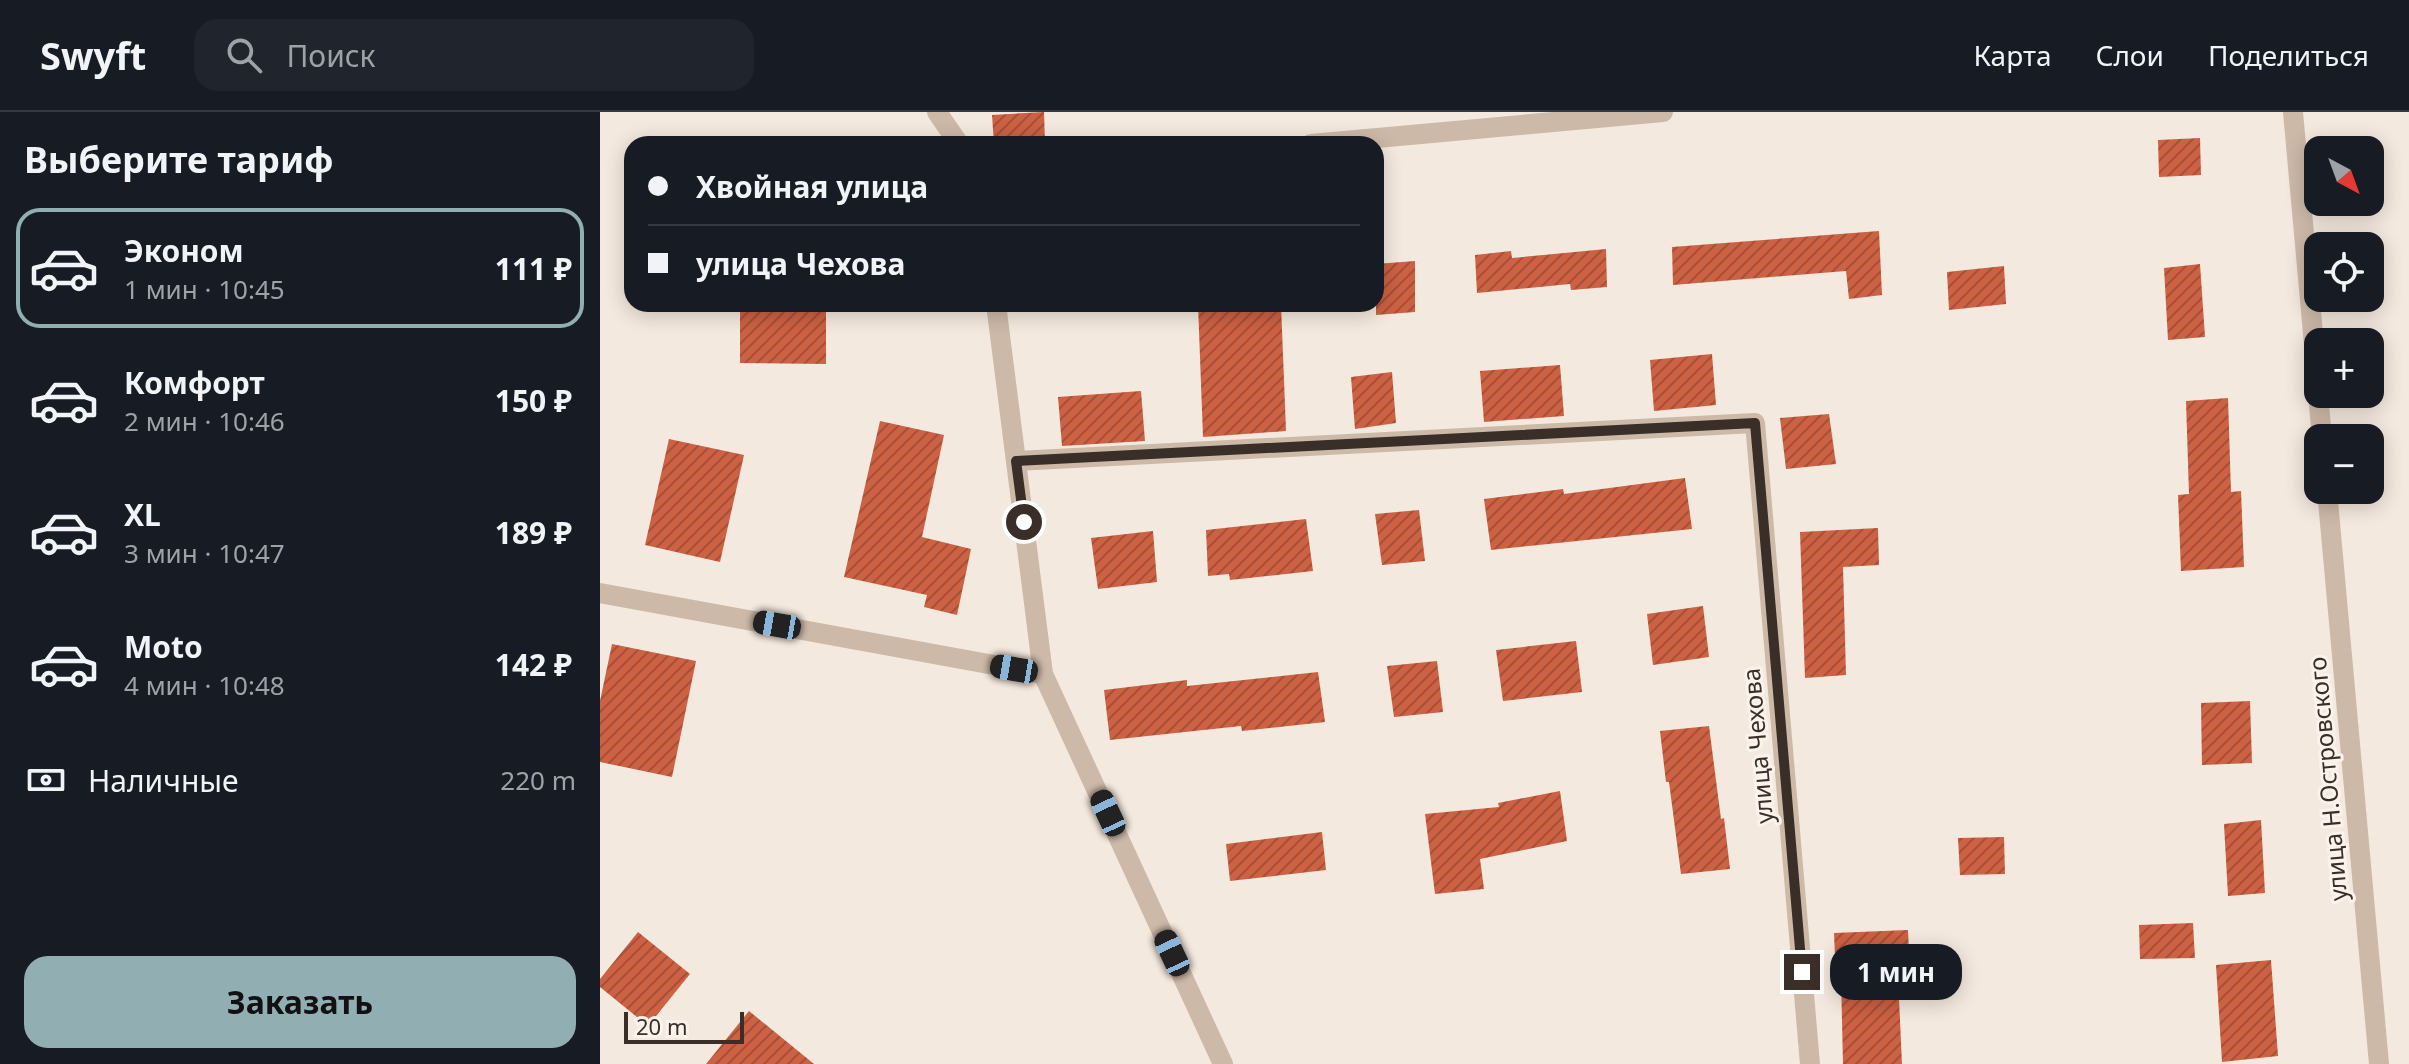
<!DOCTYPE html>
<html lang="ru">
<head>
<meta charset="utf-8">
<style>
  :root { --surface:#171b24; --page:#20242c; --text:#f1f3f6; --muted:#9ea1a6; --line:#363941; --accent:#91afb2 }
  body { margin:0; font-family:"Noto Sans",sans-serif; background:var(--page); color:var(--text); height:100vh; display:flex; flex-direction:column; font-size:30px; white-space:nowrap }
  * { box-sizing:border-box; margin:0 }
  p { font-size:26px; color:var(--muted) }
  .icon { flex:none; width:44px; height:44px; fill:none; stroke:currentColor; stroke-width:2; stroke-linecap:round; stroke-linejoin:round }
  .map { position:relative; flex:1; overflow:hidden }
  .drawer { display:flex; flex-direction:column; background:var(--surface); width:600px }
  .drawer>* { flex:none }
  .guide { position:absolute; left:24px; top:24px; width:760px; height:176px; border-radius:24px; box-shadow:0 4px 20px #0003; display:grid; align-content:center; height:176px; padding:0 24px; background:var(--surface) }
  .needle { width:52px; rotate:139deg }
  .controls { position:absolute; left:1704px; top:24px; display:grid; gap:16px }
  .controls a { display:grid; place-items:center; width:80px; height:80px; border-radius:16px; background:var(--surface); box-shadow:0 4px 20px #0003; font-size:40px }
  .scale { position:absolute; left:24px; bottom:20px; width:120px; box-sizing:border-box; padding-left:8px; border:4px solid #3a2e29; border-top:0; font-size:22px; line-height:28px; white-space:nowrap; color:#3a2e29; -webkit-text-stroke:6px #fbf3eb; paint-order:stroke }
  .end { position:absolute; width:36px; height:36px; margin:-18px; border:10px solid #3a2e29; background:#fff; box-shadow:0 0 0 4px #fff }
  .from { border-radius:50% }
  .bubble { position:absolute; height:56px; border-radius:24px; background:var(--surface); box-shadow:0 4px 20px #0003; font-size:26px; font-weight:700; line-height:56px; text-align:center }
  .car { position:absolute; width:24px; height:48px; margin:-24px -12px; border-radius:10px; box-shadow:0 0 6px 2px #0007; background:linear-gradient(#222 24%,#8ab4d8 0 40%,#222 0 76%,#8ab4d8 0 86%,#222 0) }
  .guide b { display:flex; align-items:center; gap:28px; height:76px; font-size:30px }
  .guide b+b { border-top:2px solid var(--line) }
  .guide i { width:20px; height:20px; background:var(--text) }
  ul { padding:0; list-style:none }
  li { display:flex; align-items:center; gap:24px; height:120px; margin:0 16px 12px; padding:0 8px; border:4px solid transparent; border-radius:24px }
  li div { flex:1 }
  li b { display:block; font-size:30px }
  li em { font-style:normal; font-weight:700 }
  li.selected { border-color:var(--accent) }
  li>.icon { width:72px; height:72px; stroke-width:1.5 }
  h2 { padding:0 24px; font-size:36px; line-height:96px }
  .pay { display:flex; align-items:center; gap:20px; height:88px; padding:0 24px; font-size:30px }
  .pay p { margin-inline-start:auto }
  .action { display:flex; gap:16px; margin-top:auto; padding:16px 24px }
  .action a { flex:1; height:92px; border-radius:24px; background:var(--accent); color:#111; font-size:32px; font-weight:700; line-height:92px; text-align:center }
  header { display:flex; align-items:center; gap:48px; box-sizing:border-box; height:112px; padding:0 40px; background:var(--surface); border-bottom:2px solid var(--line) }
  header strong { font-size:38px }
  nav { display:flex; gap:44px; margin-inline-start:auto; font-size:28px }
  .search { width:560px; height:72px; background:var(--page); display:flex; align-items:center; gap:20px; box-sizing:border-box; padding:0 28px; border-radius:24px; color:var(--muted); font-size:30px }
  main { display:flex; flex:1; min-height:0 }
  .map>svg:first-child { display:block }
</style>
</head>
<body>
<header>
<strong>Swyft</strong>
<div class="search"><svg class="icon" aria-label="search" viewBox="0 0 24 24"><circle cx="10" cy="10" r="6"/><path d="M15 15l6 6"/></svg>Поиск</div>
<nav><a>Карта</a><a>Слои</a><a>Поделиться</a></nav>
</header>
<main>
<section class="drawer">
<h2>Выберите тариф</h2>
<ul>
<li class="selected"><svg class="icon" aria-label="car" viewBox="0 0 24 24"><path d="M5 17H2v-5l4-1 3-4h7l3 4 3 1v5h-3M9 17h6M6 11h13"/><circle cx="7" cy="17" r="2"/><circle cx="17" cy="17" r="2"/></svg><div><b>Эконом</b><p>1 мин · 10:45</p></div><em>111 ₽</em></li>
<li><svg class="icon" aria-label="car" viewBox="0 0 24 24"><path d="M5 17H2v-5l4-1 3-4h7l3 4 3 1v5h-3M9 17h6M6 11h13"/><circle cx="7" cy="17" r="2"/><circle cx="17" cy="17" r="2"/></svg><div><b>Комфорт</b><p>2 мин · 10:46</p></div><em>150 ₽</em></li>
<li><svg class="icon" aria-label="car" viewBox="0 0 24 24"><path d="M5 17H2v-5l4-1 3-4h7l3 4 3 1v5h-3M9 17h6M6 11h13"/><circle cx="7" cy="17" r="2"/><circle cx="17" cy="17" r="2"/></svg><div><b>XL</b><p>3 мин · 10:47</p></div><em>189 ₽</em></li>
<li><svg class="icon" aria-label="car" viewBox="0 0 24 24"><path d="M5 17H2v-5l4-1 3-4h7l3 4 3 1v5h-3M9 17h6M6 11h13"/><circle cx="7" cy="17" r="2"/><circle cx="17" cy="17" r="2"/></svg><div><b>Moto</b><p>4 мин · 10:48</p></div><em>142 ₽</em></li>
</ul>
<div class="pay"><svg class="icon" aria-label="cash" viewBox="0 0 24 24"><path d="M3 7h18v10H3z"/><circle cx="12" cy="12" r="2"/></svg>Наличные<p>220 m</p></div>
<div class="action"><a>Заказать</a></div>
</section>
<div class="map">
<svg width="1809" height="952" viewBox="0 0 1809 952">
  <defs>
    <pattern id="building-hatch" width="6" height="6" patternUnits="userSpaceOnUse" patternTransform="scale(2)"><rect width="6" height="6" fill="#cd6143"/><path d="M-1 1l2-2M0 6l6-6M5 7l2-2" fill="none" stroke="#a75038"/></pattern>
  </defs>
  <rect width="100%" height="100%" fill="#f4e9de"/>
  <g fill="url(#building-hatch)">
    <polygon points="444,0 445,32 394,32 392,3"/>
    <polygon points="1600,26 1601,63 1559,65 1558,28"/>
    <polygon points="1279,119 1282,183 1249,187 1246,159 1073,173 1072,135"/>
    <polygon points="1006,137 1007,175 971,178 970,172 877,181 875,143 911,139 912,146"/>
    <polygon points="815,149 815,200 776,203 776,152"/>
    <polygon points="1600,152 1605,225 1568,228 1564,156"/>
    <polygon points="1404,154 1406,192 1349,198 1347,160"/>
    <polygon points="598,192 681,192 686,319 603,325"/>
    <polygon points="140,193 226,193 226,252 140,251"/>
    <polygon points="1112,242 1116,293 1054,299 1050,248"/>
    <polygon points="960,253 964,304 884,310 880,259"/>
    <polygon points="792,260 796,311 755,317 751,265"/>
    <polygon points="541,279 545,329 462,334 458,285"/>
    <polygon points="1628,286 1631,380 1641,379 1644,455 1581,459 1578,383 1589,382 1586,289"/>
    <polygon points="1229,302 1236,352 1186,357 1180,306"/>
    <polygon points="280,309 344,323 322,425 371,437 357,503 324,495 327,483 244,465"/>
    <polygon points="69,327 144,343 120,450 45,433"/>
    <polygon points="1085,366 1092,417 891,438 884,387 963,377 964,382"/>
    <polygon points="819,398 825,449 782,453 775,402"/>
    <polygon points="706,407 713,459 630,468 629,462 608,464 606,418"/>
    <polygon points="1278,416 1279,453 1243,455 1246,563 1205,566 1200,420"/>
    <polygon points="553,419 557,470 498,477 491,426"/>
    <polygon points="1103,494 1109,545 1053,553 1047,502"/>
    <polygon points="976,529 982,580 903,589 896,538"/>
    <polygon points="12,532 96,549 72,665 0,650 0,589"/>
    <polygon points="837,549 843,600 794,605 787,554"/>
    <polygon points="718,560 725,610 642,619 641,614 510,628 504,578 587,568 587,574"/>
    <polygon points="1650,589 1652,651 1602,653 1601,591"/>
    <polygon points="1109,614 1121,707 1124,706 1130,757 1081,762 1069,670 1066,670 1060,619"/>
    <polygon points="960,679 967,729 880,747 884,777 835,782 825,702 899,695 898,691"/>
    <polygon points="1661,708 1665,781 1628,784 1624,712"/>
    <polygon points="722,720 726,758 630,769 626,732"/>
    <polygon points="1404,725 1405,762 1360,763 1358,726"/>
    <polygon points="1593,811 1595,846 1540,847 1539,813"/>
    <polygon points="1308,818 1310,863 1298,864 1302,952 1243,952 1241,866 1236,867 1234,821"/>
    <polygon points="38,820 90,862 48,914 0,875 0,867"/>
    <polygon points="1671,848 1678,944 1622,950 1616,853"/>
    <polygon points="149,899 214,952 106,952"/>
  </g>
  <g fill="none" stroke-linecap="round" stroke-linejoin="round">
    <g stroke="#cdb9a8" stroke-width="20">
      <polyline points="337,0 359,32"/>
      <polyline points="1693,0 1718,277"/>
      <polyline points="711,32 1063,0"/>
      <polyline points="396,192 443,562 623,952"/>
      <polyline points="1718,282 1722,326"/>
      <polyline points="416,349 1155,311 1210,952"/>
      <polyline points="1727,378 1779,952"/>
      <polyline points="0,481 443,562"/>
    </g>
  </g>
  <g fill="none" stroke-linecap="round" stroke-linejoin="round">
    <polyline stroke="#3a2e29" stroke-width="10" points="424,410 416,349 1155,311 1202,860"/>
  </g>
  <g text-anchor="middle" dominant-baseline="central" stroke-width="6" stroke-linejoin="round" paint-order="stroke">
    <g font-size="24" fill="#3a2e29" stroke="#fbf3eb">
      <text transform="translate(1157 634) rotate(-95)">улица Чехова</text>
      <text transform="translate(1727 667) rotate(-95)">улица Н.Островского</text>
    </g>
  </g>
</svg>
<div class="controls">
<a><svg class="needle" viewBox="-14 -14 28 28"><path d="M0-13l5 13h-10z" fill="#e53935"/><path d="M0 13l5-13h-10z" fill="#9ea1a6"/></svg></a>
<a><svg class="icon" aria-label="locate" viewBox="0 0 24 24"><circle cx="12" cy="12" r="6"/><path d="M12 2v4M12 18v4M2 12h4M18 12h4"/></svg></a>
<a>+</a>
<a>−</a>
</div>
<div class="scale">20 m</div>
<i class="end from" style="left:424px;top:410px"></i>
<i class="end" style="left:1202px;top:860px"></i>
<div class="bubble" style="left:1230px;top:832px;width:132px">1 мин</div>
<i class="car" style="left:177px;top:513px;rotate:280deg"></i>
<i class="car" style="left:414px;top:557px;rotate:280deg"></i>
<i class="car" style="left:508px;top:701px;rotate:335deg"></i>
<i class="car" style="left:572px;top:841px;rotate:335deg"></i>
<div class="guide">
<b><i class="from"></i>Хвойная улица</b>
<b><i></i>улица Чехова</b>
</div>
</div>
</main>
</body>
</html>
